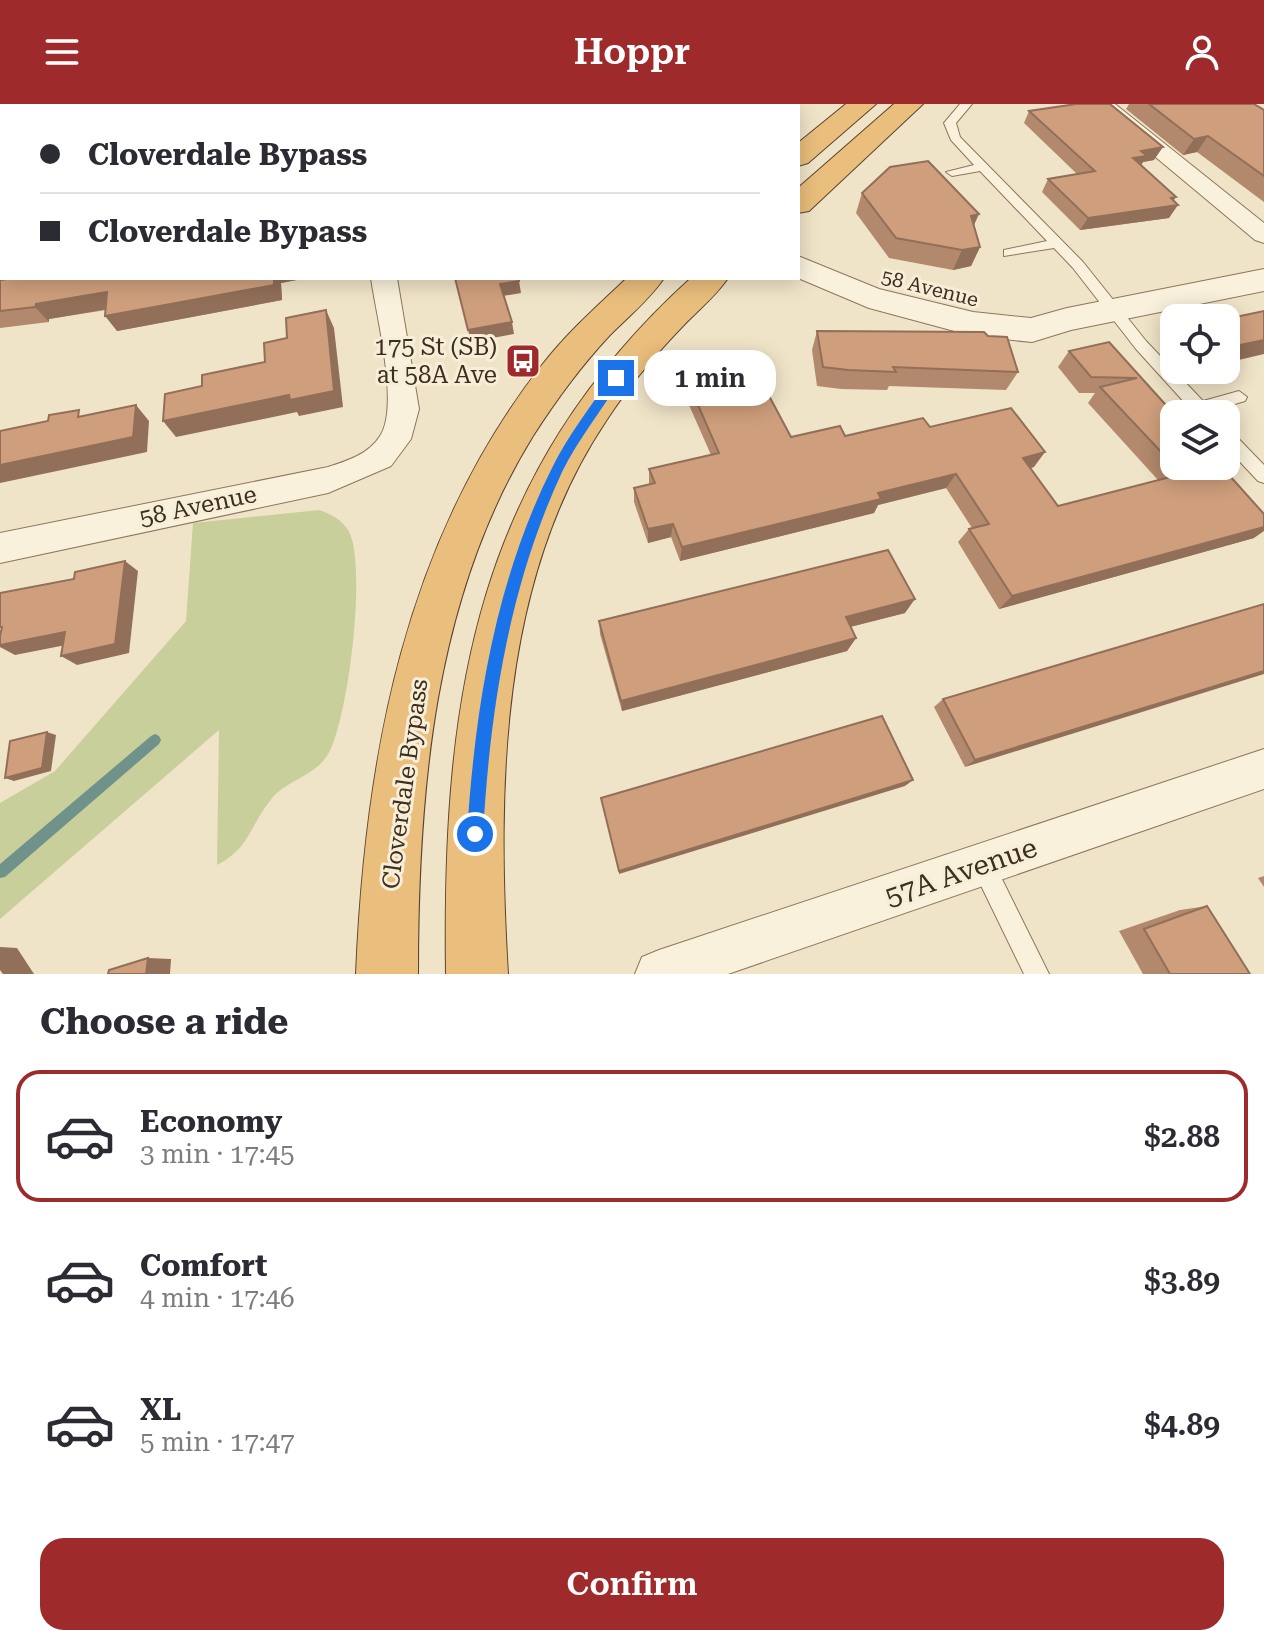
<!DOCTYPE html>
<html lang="en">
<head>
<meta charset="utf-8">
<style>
  :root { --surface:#fff; --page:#f7f7f7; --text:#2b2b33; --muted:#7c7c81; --line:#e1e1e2; --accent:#9e2a2b }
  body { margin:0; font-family:"Roboto Serif",serif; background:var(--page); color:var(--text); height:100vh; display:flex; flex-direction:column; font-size:30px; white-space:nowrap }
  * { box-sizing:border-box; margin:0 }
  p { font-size:26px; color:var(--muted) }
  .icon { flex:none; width:44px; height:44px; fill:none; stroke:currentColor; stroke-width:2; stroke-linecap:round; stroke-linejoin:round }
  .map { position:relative; height:870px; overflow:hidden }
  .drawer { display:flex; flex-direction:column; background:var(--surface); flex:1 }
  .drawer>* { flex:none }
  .hud { position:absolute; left:0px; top:0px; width:800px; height:176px; box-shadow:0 4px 20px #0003; display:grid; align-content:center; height:176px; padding:0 40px; background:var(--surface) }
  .buttons { position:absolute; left:1160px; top:200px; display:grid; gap:16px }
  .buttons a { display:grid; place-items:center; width:80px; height:80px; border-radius:16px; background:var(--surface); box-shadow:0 4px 20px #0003; font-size:40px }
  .end { position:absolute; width:36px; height:36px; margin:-18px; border:10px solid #1a73e8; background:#fff; box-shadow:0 0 0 4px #fff }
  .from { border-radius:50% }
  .bubble { position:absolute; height:56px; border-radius:24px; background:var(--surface); box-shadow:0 4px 20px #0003; font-size:26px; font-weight:600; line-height:56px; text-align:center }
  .hud b { display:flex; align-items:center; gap:28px; height:76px; font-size:30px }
  .hud b+b { border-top:2px solid var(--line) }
  .hud i { width:20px; height:20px; background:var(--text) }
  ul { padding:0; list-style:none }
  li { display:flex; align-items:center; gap:24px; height:132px; margin:0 16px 12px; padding:0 24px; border:4px solid transparent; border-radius:24px }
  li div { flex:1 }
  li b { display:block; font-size:30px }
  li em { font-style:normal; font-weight:600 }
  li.active { border-color:var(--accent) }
  li>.icon { width:72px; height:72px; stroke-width:1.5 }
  h2 { padding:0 40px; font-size:36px; line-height:96px }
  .primary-button { display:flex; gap:16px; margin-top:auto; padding:16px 40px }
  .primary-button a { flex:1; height:92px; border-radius:24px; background:var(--accent); color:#fff; font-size:32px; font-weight:600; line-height:92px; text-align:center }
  header { display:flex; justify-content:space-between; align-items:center; height:104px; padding:0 40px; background:var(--accent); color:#fff; font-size:36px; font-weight:600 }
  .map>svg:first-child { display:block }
</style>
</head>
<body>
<header><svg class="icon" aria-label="menu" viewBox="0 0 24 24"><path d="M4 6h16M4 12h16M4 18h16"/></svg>Hoppr<svg class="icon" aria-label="person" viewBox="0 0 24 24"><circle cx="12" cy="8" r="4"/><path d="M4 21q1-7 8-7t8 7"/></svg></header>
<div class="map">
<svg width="1264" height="870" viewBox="0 0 1264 870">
  <rect width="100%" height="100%" fill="#f0e4c8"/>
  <path fill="#c9cf9b" d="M 319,406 C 331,410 341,415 348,426 C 368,457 348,621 327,652 C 313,673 284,677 270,697 C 249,723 250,744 217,761 L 219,626 L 0,815 L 0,699 L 55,667 L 186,517 L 193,419 Z"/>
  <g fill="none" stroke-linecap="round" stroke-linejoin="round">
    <polygon fill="#6f938a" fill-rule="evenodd" points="155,630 159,632 161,636 159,640 5,773 0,774 0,760 151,632"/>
    <defs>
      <g id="service">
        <polygon points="960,0 972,0 956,19 960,33 1083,158 1146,237 1203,297 1239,287 1247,293 1245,297 1211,307 1213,310 1195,310 1136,245 1073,164 1054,144 1004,152 1004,146 1047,137 980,67 952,72 946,68 974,61 951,36 944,19"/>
        <polygon points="1226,326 1232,328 1264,361 1264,379 1258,377 1226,343"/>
        <polygon points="983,749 991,753 1049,870 1024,870 971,761 975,753"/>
      </g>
      <g id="minor">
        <polygon points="351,0 371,0 372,2 352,2"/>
        <polygon points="1092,0 1115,0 1264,119 1264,139 1255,136"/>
        <rect x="0" y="141" width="2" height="16"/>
        <path d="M 371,174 L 397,174 L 419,305 L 411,335 L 391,362 L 328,389 L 0,459 L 0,429 L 328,363 C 347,357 369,350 380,332 C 400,302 376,211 371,174 Z"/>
        <polygon points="1264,645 1264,685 728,870 635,870 642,853 659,846"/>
      </g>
      <polygon id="tertiary" points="798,152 879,185 973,208 1031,214 1067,204 1264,165 1264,187 1071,226 1032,238 973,232 869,204 798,174"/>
      <g id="trunk">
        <polygon points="846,0 876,0 808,59 798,62 798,39"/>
        <polygon points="894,0 923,0 809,107 798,109 798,84"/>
        <path d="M 627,174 L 664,174 C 650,195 628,213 610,231 C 581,262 556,296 533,332 C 434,492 418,687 418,870 L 356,870 C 365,653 405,436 542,261 C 567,229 597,202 627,174 Z"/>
        <path d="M 691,174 L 728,174 C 716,192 697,207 682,223 C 654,252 628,283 606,317 C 499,476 497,686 508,870 L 446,870 C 442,592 475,370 691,174 Z"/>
      </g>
    </defs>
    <use href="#service" stroke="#8d765c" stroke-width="2"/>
    <use href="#minor" stroke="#8d765c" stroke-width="2"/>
    <use href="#tertiary" stroke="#8d765c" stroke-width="2"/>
    <use href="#trunk" stroke="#5b4430" stroke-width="2"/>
    <use href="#service" fill="#faf1dc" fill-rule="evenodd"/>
    <use href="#minor" fill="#faf1dc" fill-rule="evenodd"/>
    <use href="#tertiary" fill="#faf1dc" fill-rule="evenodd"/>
    <use href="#trunk" fill="#eabe7c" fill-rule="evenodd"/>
  </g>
  <g fill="#b2896c">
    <polygon points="1129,0 1254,0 1264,6 1264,98 1197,48 1183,51 1126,5"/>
    <polygon points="1029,7 1154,56 1143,58 1141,61 1174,97 1169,114 1080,126 1042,88 1048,75 1077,70 1024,19"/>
    <polygon points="862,89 974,121 980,143 971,162 953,166 889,154 856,109"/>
    <polygon points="14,174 307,174 281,179 282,196 117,227 106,206 49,215 49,218 0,224 0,176"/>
    <polygon points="817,227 1018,268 1006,286 889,282 887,286 841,285 817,282 812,246"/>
    <polygon points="1109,238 1254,434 999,505 958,438 969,425 972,424 946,384 878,401 874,409 680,457 671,433 648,439 634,398 634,384 649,380 649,365 711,351 689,301 691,285 791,333 845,332 930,323 1034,363 1030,364 1058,402 1158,376 1088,299 1095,289 1079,289 1058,263 1069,247"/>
    <polygon points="1264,500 965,663 934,603 943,595"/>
    <polygon points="905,509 850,523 856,534 847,547 622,607 600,530 599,517"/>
    <polygon points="1264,772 1264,783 1258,774"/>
    <polygon points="1207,802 1250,870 1143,870 1119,827 1180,806"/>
  </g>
  <g fill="#916f58">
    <polygon points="252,0 304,0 305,2 246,2 246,1"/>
    <polygon points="1208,32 1197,48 1183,51 1194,35"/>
    <polygon points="1163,43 1154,56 1143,58 1139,65 1133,54 1141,47"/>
    <polygon points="1176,93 1170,102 1178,101 1169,114 1080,126 1088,114"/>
    <polygon points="2,97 2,112 0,112 0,98"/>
    <polygon points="979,110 970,130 971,112"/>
    <polygon points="980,143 971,162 953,166 962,146"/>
    <polygon points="274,174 307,174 281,179 282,196 117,227 105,212"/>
    <polygon points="519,177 521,189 503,192 500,180"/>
    <polygon points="107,188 119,203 49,215 49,218 35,203 36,200"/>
    <polygon points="326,206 334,224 343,303 299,312 297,308 176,333 163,317 289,291"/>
    <polygon points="512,218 514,230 471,238 468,226"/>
    <polygon points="1264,236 1264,250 1226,259 1226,244"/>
    <polygon points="136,301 149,317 147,348 0,379 0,361"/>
    <polygon points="1045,348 1034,363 1012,369 1023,354"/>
    <polygon points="956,370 946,384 878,401 874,409 680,457 682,443 878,389"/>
    <polygon points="673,420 671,433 648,439 648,425"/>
    <polygon points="1264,423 1264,427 1254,434 999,505 1012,492"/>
    <polygon points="125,457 138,467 129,549 77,561 61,552"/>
    <polygon points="915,495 905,509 838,526 846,513"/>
    <polygon points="65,528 81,538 15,551 0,543 0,541"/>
    <polygon points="856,534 847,547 622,607 621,597"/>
    <polygon points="1264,567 1264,570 965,663 975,656"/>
    <polygon points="47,628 56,631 51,667 14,677 5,674"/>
    <polygon points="913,676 905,682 619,770 619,767"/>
    <polygon points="0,843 17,844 34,870 3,870 0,866"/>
    <polygon points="148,854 171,855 170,870 146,870"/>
  </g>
  <g fill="#cf9f7d" stroke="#916f58" stroke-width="2">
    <polygon points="0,0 169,0 169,2 2,2 2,97 0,98"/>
    <polygon points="418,0 504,0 505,2 418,2"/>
    <polygon points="1076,0 1110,0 1163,43 1141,47 1147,52 1133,54 1176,93 1171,94 1178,101 1088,114 1048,75 1095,67 1029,7"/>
    <polygon points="1149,0 1254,0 1264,6 1264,72 1208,32 1194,35"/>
    <polygon points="928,57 979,110 971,112 980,143 962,146 896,134 862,89 890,63"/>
    <polygon points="14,174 274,174 274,181 105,212 107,188 36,200 35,203 0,207 0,176"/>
    <polygon points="455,174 519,174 519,177 500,180 512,218 468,226"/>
    <polygon points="326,206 334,287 290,296 289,291 163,317 165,290 202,282 202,271 265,258 264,239 287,234 286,214"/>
    <polygon points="1264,207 1264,236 1226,244 1226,215"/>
    <polygon points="817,227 984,228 988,232 1007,233 1018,268 893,263 896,268 848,266 823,263"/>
    <polygon points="1109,238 1174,310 1174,362 1221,362 1264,410 1264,423 1012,492 969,425 989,420 956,370 878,389 881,395 682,443 673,420 648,425 634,384 655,379 649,365 719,349 691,285 758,271 791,333 840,322 845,332 923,314 930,323 1011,304 1045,348 1023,354 1058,402 1182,370 1100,283 1137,274 1091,273 1069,247"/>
    <polygon points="136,301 133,333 0,361 0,327 48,317 49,311 79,306 78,313"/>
    <polygon points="888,446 915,495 846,513 856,534 621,597 599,517"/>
    <polygon points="125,457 115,540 61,552 65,528 0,541 0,532 2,523 0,523 0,489 74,475 75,468"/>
    <polygon points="1264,500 1264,567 975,656 943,595"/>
    <polygon points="882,612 913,676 619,767 601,694"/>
    <polygon points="47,628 42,664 5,674 10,637"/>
    <polygon points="1207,802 1250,870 1170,870 1144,825"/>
    <polygon points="148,854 146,870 108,870 109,866"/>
  </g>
  <path fill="#1a73e8" d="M 612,271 L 621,274 C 603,305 578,335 562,368 C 509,482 490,606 483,730 L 475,739 L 467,730 C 475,604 495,478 552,364 C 568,331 592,301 612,271 Z"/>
  <defs>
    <symbol id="bus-square" viewBox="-11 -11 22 22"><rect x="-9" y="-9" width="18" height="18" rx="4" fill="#9e2a2b" stroke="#f7eed8"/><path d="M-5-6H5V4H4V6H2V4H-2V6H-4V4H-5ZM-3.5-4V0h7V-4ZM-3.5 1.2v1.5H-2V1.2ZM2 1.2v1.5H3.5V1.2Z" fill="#fff"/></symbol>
  </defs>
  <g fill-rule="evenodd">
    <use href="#bus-square" x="503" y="237" width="40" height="40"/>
  </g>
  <g text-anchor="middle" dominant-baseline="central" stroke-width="6" stroke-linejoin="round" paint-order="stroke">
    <g font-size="20" fill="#3d2e20" stroke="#f7eed8">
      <text transform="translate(930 184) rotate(14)">58 Avenue</text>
    </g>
    <g font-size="24" fill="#3d2e20" stroke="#f7eed8" text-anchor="end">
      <text x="497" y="243">175 St (SB)<tspan x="497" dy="28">at 58A Ave</tspan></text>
    </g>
    <g font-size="24" fill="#3d2e20" stroke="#f7eed8">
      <text transform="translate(198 402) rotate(-12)">58 Avenue</text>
      <text transform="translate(405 680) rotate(-82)">Cloverdale Bypass</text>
    </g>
    <g font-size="28" fill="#3d2e20" stroke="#f7eed8">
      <text transform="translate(961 768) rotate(-19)">57A Avenue</text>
    </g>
  </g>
</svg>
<div class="buttons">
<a><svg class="icon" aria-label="locate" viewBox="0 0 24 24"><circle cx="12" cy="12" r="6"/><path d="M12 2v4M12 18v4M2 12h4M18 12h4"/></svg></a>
<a><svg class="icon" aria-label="layers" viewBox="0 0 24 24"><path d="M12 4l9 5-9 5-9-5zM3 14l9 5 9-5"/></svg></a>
</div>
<i class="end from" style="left:475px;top:730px"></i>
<i class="end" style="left:616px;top:274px"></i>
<div class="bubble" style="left:644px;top:246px;width:132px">1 min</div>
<div class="hud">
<b><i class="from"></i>Cloverdale Bypass</b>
<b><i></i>Cloverdale Bypass</b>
</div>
</div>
<section class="drawer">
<h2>Choose a ride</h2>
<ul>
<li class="active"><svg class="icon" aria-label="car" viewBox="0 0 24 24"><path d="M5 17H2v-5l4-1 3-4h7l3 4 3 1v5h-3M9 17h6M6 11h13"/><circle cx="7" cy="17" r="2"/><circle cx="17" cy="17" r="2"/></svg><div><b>Economy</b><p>3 min · 17:45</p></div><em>$2.88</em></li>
<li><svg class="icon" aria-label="car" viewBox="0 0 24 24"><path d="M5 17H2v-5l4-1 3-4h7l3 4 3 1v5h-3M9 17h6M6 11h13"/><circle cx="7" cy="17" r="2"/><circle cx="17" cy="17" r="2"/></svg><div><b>Comfort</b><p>4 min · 17:46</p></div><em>$3.89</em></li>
<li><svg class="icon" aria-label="car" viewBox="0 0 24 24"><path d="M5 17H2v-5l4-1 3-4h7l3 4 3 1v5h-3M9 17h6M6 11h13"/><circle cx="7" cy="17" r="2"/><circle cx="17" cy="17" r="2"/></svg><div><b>XL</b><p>5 min · 17:47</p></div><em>$4.89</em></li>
</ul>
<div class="primary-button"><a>Confirm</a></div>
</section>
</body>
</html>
